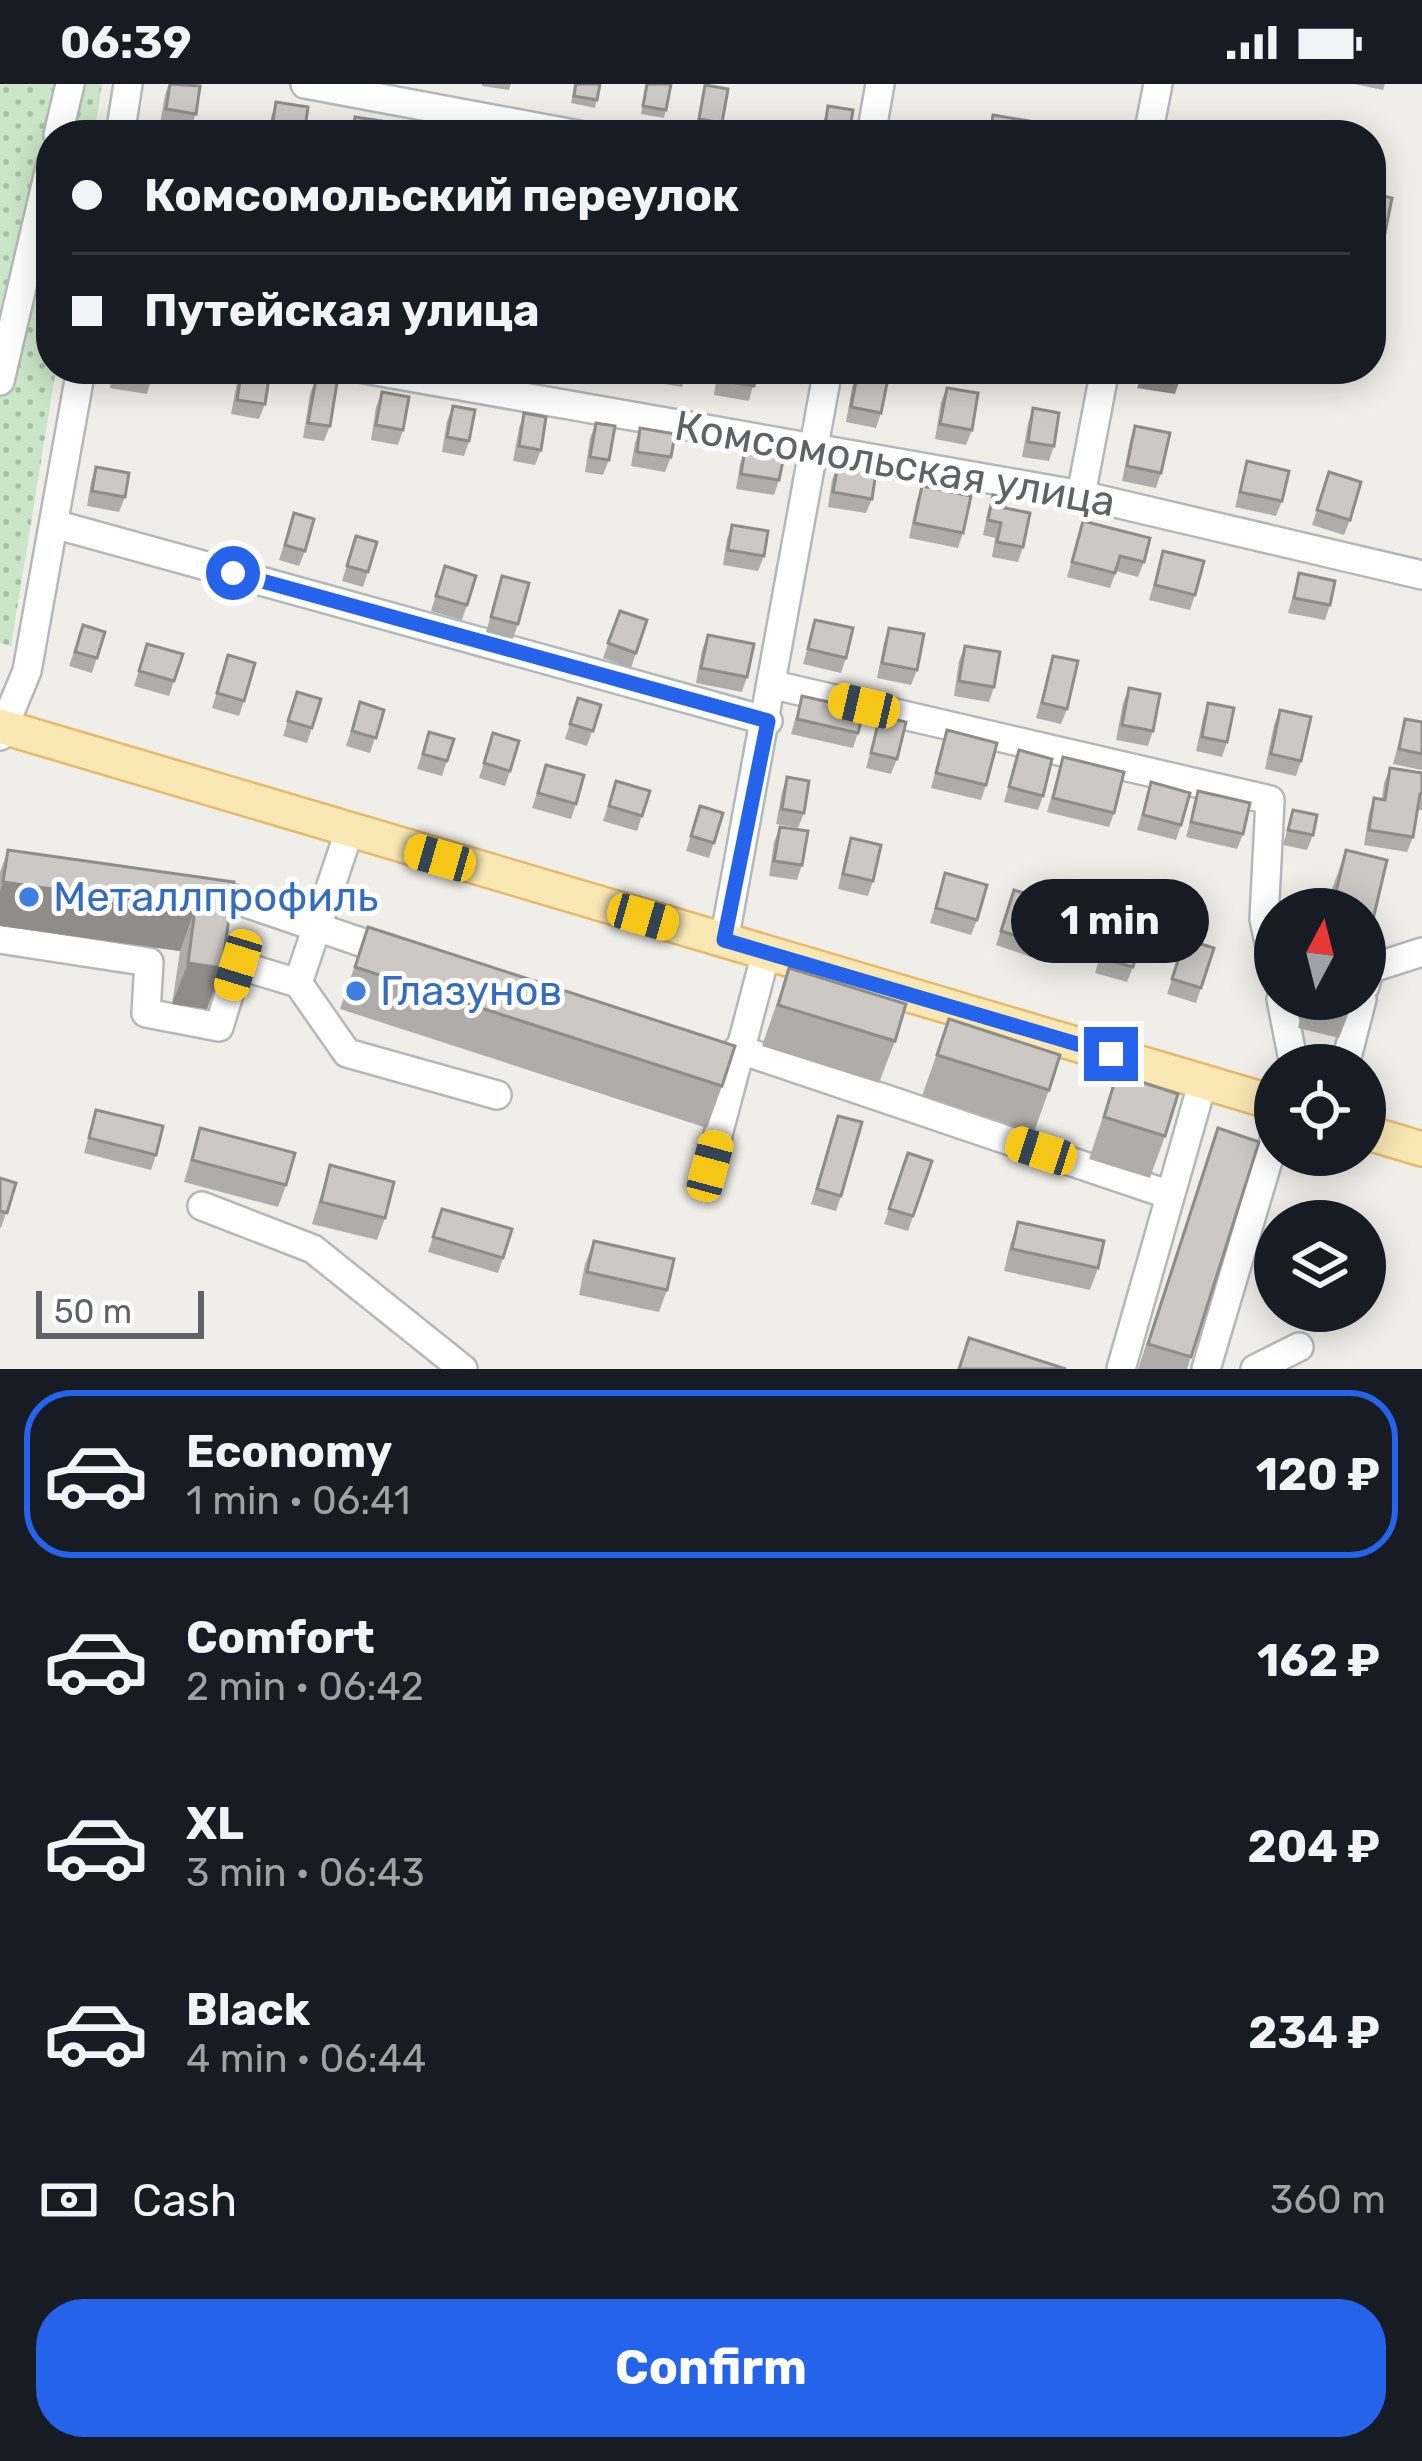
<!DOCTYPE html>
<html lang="en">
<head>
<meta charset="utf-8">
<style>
  :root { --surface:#171b24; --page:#20242c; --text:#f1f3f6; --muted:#9ea1a6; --line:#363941; --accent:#2563eb }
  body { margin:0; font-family:Rubik,sans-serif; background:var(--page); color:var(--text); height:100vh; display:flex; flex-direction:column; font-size:45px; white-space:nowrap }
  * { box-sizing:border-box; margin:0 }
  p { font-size:39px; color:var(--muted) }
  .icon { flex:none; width:66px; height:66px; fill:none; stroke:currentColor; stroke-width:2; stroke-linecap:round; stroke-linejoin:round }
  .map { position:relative; height:1285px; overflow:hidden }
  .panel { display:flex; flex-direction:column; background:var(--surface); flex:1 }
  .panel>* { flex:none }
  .hud { position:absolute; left:36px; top:36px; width:1350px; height:264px; border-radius:48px; box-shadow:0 6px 30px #0003; display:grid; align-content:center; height:264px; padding:0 36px; background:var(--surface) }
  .needle { width:78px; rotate:7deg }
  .controls { position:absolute; left:1254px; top:804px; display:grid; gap:24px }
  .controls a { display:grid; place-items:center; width:132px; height:132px; border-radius:50%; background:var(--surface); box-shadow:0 6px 30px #0003; font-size:60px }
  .scale { position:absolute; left:36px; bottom:30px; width:168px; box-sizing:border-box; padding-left:12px; border:6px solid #5f6367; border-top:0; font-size:33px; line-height:42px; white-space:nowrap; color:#5f6367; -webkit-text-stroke:9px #fff; paint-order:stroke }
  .end { position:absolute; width:54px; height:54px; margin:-27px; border:15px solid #2563eb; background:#fff; box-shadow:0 0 0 6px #fff }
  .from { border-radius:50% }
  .bubble { position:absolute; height:84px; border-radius:42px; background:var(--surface); box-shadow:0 6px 30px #0003; font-size:39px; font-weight:700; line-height:84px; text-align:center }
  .car { position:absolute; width:36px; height:72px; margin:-36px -18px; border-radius:15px; box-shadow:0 0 9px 3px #0007; background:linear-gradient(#f5c518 24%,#345 0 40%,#f5c518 0 76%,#345 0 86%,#f5c518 0) }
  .hud b { display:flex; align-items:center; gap:42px; height:114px; font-size:45px }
  .hud b+b { border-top:3px solid var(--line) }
  .hud i { width:30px; height:30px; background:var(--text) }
  ul { padding:21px 0 0; list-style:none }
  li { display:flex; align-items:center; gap:36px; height:168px; margin:0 24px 18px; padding:0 12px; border:6px solid transparent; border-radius:48px }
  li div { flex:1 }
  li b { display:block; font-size:45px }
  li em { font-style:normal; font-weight:700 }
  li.selected { border-color:var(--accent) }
  li>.icon { width:108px; height:108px; stroke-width:1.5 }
  .pay { display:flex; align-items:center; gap:30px; height:132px; padding:0 36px; font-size:45px }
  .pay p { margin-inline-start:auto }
  .button { display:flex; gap:24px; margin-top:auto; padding:24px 36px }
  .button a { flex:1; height:138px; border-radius:48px; background:var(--accent); color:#fff; font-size:48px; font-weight:700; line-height:138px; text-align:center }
  .status { display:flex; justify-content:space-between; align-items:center; height:84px; padding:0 60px; background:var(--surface); direction:ltr }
  .status svg { height:33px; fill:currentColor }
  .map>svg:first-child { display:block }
</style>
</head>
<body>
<div class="status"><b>06:39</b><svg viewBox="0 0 49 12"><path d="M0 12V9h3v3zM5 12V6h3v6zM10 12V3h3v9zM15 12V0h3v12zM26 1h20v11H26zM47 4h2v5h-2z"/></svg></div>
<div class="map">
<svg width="1422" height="1285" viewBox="0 0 1422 1285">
  <defs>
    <pattern id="park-dots" width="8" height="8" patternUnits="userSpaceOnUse" patternTransform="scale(3)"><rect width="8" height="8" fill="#cae5c7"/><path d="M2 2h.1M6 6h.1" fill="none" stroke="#a7bda5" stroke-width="1.8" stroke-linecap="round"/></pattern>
  </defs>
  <rect width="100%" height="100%" fill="#f0eee8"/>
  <polygon fill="url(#park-dots)" points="0,0 102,0 94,51 51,51 51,285 56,285 11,562 0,559"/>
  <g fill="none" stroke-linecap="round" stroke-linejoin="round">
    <defs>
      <g id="minor">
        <polyline points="305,0 579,51"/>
        <polyline points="58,51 70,0"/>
        <polyline points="120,51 128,0"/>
        <polyline points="871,51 880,0"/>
        <polyline points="1148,51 1158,0"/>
        <polyline points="364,285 1081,411 1422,491"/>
        <polyline points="0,297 51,79"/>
        <polyline points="1081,411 1105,285"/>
        <polyline points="54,440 768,637"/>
        <polyline points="774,601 1270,716 1264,835 1275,887"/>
        <polyline points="0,652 27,587 81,285"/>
        <polyline points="198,808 234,815 396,870"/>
        <polyline points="0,855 149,878 146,929 219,943 238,881 298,899 347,969 497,1011"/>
        <polyline points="724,857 828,285"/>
        <polyline points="298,899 349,748"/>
        <polyline points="1365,902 1369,885 1422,868"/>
        <polyline points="1281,915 1294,981"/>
        <polyline points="738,965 1170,1111"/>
        <polyline points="1345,981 1362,915"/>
        <polyline points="710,1081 766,869"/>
        <polyline points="202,1122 313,1165 463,1285"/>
        <polyline points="1121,1285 1203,997"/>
        <polyline points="1206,1285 1275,1053"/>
        <polyline points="1255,1285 1299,1263"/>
      </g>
      <g id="major">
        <polyline points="0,642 1275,1019"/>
        <polyline points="1365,1048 1422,1065"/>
      </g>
    </defs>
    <use href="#minor" stroke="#b5b8bb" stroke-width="32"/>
    <use href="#major" stroke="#e7ba6a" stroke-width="38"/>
    <use href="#minor" stroke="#fff" stroke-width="27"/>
    <use href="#major" stroke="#f9e8b4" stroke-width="33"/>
  </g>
  <g fill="#afada9">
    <polygon points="169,0 196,30 190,44 160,40 165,11"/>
    <polygon points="482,0 511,0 509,6 482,2"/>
    <polygon points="574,0 600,0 595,24 571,19"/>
    <polygon points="646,0 671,0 664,34 641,30"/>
    <polygon points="1354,0 1385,0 1383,6"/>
    <polygon points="705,1 722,39 719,46 696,43"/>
    <polygon points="276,18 304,51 268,51 271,33"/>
    <polygon points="828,22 849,51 820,51"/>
    <polygon points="1371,109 1385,149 1379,164 1371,162"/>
    <polygon points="113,285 154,285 147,310 110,304"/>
    <polygon points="242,285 265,320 259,335 231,330 237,299"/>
    <polygon points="597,285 617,285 614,294 596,291"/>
    <polygon points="660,285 688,285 682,303 658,299"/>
    <polygon points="718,285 757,285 749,317 714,311"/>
    <polygon points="858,288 881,329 876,344 846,338 852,303"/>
    <polygon points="316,295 330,342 324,357 303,354 310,310"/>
    <polygon points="947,304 972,346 966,361 935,355 941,318"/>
    <polygon points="382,308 403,346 398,361 371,356 376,323"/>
    <polygon points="453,322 469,357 464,372 442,368 447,337"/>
    <polygon points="1033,324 1054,362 1049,377 1022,373 1028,339"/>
    <polygon points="524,329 541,366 535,381 513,377 519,344"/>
    <polygon points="596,339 609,376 603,391 585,388 590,354"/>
    <polygon points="1135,342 1161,389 1156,404 1122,397 1130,357"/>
    <polygon points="640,344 671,373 665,388 631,382 635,359"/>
    <polygon points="745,365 779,396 774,411 736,405 740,380"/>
    <polygon points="1247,377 1282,417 1276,432 1235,423"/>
    <polygon points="838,381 872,415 866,429 828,423 832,396"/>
    <polygon points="96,383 125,413 119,428 87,422 91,398"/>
    <polygon points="1329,388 1350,436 1344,451 1312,441"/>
    <polygon points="922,402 963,449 958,464 909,454 917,416"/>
    <polygon points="993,411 1005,424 1023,463 1018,478 992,473 995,454 983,451 988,426"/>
    <polygon points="294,429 305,467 299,482 279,476"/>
    <polygon points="1083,437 1144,478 1138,493 1116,487 1110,504 1067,493"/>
    <polygon points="732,441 764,472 758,487 723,481 727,455"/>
    <polygon points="356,452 368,488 363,503 342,497"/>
    <polygon points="1163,467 1195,511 1190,526 1149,516"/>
    <polygon points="445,482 467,521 462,536 431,527"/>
    <polygon points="1299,489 1330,521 1325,536 1288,529"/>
    <polygon points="502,492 518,540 513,555 486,548"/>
    <polygon points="620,527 647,536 631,584 603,574"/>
    <polygon points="815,536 846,574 841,589 803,580"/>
    <polygon points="83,541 105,548 92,589 69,582"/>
    <polygon points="889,544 917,586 911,601 877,594 884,559"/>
    <polygon points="708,551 747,593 742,608 696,599 702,566"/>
    <polygon points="147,560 183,570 169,612 134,602"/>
    <polygon points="965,562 994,603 989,618 954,612 959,577"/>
    <polygon points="228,571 244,617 239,632 212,624"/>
    <polygon points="1053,572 1067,625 1061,640 1036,634"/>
    <polygon points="1129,604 1153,647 1148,662 1116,656 1123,619"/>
    <polygon points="297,608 321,615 307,659 283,652"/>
    <polygon points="802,612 858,649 853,664 791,650"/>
    <polygon points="578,614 601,621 587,662 565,655"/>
    <polygon points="360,618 384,626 370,669 346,662"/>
    <polygon points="1208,619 1227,658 1222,673 1196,667 1203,634"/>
    <polygon points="1280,626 1301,677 1296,692 1265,685 1274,641"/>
    <polygon points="880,632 897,675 891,690 866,684"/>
    <polygon points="1405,635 1422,638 1422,686 1393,680"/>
    <polygon points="947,646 986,701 981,716 931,704"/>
    <polygon points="429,648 454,655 442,692 417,685"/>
    <polygon points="493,649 510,687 505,702 479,694"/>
    <polygon points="1019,666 1043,712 1038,726 1004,718"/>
    <polygon points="1063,673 1114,729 1109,743 1047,728"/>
    <polygon points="546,681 576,720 571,735 532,724"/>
    <polygon points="1390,684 1422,689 1422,726 1417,726 1413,753 1407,768 1364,761 1369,729 1374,714 1382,715 1384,699"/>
    <polygon points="787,693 804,729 798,744 776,740 782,708"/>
    <polygon points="616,697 650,707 637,747 603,737"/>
    <polygon points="1151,698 1181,741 1176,756 1137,746"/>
    <polygon points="1198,707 1243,750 1237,765 1186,753"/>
    <polygon points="700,722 723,729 709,774 686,767"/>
    <polygon points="1293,726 1313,751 1307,766 1283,761"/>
    <polygon points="780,743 802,781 797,796 769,792 774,758"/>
    <polygon points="851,754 873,797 868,812 838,805 846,769"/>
    <polygon points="8,766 234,798 222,884 207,925 172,920 180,867 0,842 0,788"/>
    <polygon points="1346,766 1365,825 1327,825 1331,808"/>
    <polygon points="945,789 977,836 971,851 930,839"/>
    <polygon points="1014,806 1049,817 1031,873 996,861"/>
    <polygon points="1116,819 1133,883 1127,898 1095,889"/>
    <polygon points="368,843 722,1002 707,1044 340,925"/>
    <polygon points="1185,855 1201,904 1196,919 1167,910"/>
    <polygon points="789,884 895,957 879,999 762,962"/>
    <polygon points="1305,915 1354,915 1339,954 1298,944"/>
    <polygon points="949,935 1049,1006 1034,1048 922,1012"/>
    <polygon points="1117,990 1165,1052 1150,1094 1089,1075"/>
    <polygon points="96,1026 156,1071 151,1086 84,1069"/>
    <polygon points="838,1032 841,1112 836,1127 811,1120"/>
    <polygon points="200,1044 286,1101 278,1123 184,1098"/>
    <polygon points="1218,1044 1259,1058 1187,1285 1138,1285"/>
    <polygon points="908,1069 932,1077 908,1147 884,1140"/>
    <polygon points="330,1081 385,1134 377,1156 312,1140"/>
    <polygon points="0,1094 16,1099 1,1144 0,1143"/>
    <polygon points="442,1125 503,1174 498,1189 428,1168"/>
    <polygon points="1018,1138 1098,1184 1090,1206 1004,1187 1010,1161"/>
    <polygon points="594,1157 667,1206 659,1228 579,1211 585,1180"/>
  </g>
  <g fill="#8f8d8a">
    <polygon points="1143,289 1180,295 1175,310 1137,304"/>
    <polygon points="3,798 195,825 180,867 0,842 0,807"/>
    <polygon points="188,879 222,884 207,925 172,920"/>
  </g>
  <g fill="#ccc9c5" stroke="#8f8d8a" stroke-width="3">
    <polygon points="170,0 200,2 196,30 166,25"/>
    <polygon points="576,0 600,0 597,16 574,12"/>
    <polygon points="647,0 671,0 666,26 643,22"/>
    <polygon points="705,1 728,5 722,39 699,35"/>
    <polygon points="276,18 308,23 304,51 271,49"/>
    <polygon points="828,22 853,26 849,51 824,48"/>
    <polygon points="993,31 1035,38 1033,51 990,51"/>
    <polygon points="355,33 382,37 380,51 352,51"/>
    <polygon points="430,43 452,47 451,51 428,51"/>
    <polygon points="1371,109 1392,114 1385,149 1371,146"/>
    <polygon points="116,285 154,285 152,295 115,289"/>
    <polygon points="242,285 270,288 265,320 237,316"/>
    <polygon points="721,285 757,285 754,302 719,296"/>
    <polygon points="1143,285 1181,285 1180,295 1143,289"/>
    <polygon points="858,288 888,294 881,329 851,323"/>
    <polygon points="316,295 337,299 330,342 308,339"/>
    <polygon points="947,304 978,309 972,346 940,340"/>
    <polygon points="382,308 409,313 403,346 376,341"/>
    <polygon points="453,322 475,326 469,357 447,353"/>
    <polygon points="1033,324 1059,329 1054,362 1028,358"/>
    <polygon points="524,329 546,333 541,366 519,362"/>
    <polygon points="596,339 615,342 609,376 590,373"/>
    <polygon points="1135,342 1170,349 1161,389 1127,382"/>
    <polygon points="640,344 675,350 671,373 637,368"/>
    <polygon points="745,365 784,372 779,396 741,390"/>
    <polygon points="1247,377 1289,387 1282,417 1240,408"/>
    <polygon points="838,381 876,388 872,415 833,408"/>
    <polygon points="96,383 129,389 125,413 92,407"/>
    <polygon points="1329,388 1361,398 1350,436 1317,426"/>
    <polygon points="922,402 971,412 963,449 914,439"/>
    <polygon points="993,411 1007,414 1005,424 1030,429 1023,463 997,458 1001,439 988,436"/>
    <polygon points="294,429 314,435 305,467 285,461"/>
    <polygon points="1083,437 1150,454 1144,478 1120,472 1115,489 1072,478"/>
    <polygon points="732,441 768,447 764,472 728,466"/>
    <polygon points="356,452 377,458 368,488 347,482"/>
    <polygon points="1163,467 1204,477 1195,511 1155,501"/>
    <polygon points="445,482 476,492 467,521 436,512"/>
    <polygon points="1299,489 1335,497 1330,521 1294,514"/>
    <polygon points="502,492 529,499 518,540 491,533"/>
    <polygon points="620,527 647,536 636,569 608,559"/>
    <polygon points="815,536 853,544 846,574 808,565"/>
    <polygon points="83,541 105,548 97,574 75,568"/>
    <polygon points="889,544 924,550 917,586 882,579"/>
    <polygon points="708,551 754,560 747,593 701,584"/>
    <polygon points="147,560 183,570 174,597 139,587"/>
    <polygon points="965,562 1000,568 994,603 959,597"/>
    <polygon points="228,571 255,579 244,617 217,609"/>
    <polygon points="1053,572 1078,577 1067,625 1042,619"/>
    <polygon points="1129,604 1160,610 1153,647 1122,641"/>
    <polygon points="297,608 321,615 312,644 288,637"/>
    <polygon points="802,612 864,626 858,649 797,635"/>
    <polygon points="578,614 601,621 593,647 570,640"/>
    <polygon points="360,618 384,626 376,654 352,647"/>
    <polygon points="1208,619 1234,624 1227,658 1202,653"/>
    <polygon points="1280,626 1311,633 1301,677 1271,670"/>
    <polygon points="880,632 906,638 897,675 871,669"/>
    <polygon points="1405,635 1422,638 1422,670 1399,665"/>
    <polygon points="947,646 997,659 986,701 936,689"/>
    <polygon points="429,648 454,655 447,677 423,670"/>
    <polygon points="493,649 519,657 510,687 484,679"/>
    <polygon points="1019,666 1052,675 1043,712 1009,703"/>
    <polygon points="1063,673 1124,688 1114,729 1053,714"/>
    <polygon points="546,681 584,691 576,720 538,709"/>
    <polygon points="1390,684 1422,689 1422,710 1420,710 1413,753 1369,746 1374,714 1385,716"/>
    <polygon points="787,693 809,697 804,729 782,725"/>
    <polygon points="616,697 650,707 642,732 609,722"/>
    <polygon points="1151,698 1190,709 1181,741 1143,731"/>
    <polygon points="1198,707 1250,719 1243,750 1191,738"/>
    <polygon points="700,722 723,729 714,759 691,752"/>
    <polygon points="1293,726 1317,731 1313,751 1288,746"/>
    <polygon points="780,743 808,747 802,781 774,777"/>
    <polygon points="851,754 881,761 873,797 843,790"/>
    <polygon points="8,766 234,798 222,884 188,879 195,825 3,798"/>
    <polygon points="1346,766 1387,776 1365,869 1365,825 1332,825"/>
    <polygon points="945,789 987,801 977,836 936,824"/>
    <polygon points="1014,806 1049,817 1036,858 1001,847"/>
    <polygon points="1116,819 1148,828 1133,883 1100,874"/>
    <polygon points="368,843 735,962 722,1002 355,883"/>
    <polygon points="1185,855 1214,864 1201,904 1172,895"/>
    <polygon points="789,884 906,920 895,957 778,921"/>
    <polygon points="949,935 1060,971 1049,1006 937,971"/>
    <polygon points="1117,990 1178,1010 1165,1052 1104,1033"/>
    <polygon points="96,1026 163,1042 156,1071 89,1054"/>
    <polygon points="838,1032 862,1038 841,1112 817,1105"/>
    <polygon points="200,1044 295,1069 286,1101 192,1076"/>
    <polygon points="1218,1044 1259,1058 1191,1273 1148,1260"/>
    <polygon points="908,1069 932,1077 913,1132 889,1125"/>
    <polygon points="330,1081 394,1098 385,1134 321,1118"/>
    <polygon points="0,1094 16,1099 7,1129 0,1127"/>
    <polygon points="442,1125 512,1145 503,1174 433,1153"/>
    <polygon points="1018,1138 1104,1157 1098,1184 1012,1165"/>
    <polygon points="1365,1151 1374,1154 1365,1178"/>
    <polygon points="594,1157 674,1175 667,1206 587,1188"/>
    <polygon points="969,1254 1066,1285 959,1285"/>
  </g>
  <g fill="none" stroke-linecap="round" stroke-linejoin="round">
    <polyline stroke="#2563eb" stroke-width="15" points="233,489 768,637 724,856 1111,970"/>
  </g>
  <g fill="#3f7fe0" stroke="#fff" stroke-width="4.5">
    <circle cx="29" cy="813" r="12"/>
    <circle cx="356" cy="907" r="12"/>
  </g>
  <g text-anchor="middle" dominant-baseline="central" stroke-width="10" stroke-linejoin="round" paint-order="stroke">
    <g font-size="42" fill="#5f6367" stroke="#fff">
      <text transform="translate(895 380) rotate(10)">Комсомольская улица</text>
    </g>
    <g font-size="42" fill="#366cbe" stroke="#fff" text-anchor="start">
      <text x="53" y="813">Металлпрофиль</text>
      <text x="380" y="907">Глазунов</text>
    </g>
  </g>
</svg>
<div class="controls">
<a><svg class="needle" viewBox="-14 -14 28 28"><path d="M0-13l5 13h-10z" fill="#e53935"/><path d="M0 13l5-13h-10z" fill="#9ea1a6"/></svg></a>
<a><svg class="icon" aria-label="locate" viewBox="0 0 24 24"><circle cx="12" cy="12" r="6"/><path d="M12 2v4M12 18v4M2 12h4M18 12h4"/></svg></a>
<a><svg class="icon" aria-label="layers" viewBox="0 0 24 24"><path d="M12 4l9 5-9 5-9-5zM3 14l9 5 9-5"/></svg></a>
</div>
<div class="scale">50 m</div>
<i class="end from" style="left:233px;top:489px"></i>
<i class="end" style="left:1111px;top:970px"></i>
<div class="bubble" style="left:1011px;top:795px;width:198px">1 min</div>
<i class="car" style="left:864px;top:622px;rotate:283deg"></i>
<i class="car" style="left:440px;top:774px;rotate:286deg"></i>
<i class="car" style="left:643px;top:833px;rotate:106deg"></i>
<i class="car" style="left:238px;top:881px;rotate:197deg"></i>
<i class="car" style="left:1041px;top:1067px;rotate:288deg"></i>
<i class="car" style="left:710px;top:1082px;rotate:15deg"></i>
<div class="hud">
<b><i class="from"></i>Комсомольский переулок</b>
<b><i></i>Путейская улица</b>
</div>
</div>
<section class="panel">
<ul>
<li class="selected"><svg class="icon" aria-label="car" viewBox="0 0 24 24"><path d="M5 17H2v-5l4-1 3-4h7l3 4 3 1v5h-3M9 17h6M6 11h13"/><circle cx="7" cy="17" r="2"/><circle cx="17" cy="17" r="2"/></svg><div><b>Economy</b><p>1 min · 06:41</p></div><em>120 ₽</em></li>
<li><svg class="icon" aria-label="car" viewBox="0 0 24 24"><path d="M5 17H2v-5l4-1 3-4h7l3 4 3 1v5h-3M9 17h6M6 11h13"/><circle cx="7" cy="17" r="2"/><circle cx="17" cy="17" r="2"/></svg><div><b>Comfort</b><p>2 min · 06:42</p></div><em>162 ₽</em></li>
<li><svg class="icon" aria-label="car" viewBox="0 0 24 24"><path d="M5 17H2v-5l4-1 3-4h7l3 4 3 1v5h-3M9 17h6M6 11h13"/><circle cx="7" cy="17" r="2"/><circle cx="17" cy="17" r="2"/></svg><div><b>XL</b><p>3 min · 06:43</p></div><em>204 ₽</em></li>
<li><svg class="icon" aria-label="car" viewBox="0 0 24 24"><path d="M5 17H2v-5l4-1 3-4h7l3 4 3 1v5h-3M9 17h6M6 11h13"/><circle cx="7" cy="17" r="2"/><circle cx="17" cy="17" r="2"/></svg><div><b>Black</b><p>4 min · 06:44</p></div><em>234 ₽</em></li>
</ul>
<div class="pay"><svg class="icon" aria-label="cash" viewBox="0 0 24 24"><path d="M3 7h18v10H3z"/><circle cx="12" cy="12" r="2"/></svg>Cash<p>360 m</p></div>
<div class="button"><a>Confirm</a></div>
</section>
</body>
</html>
